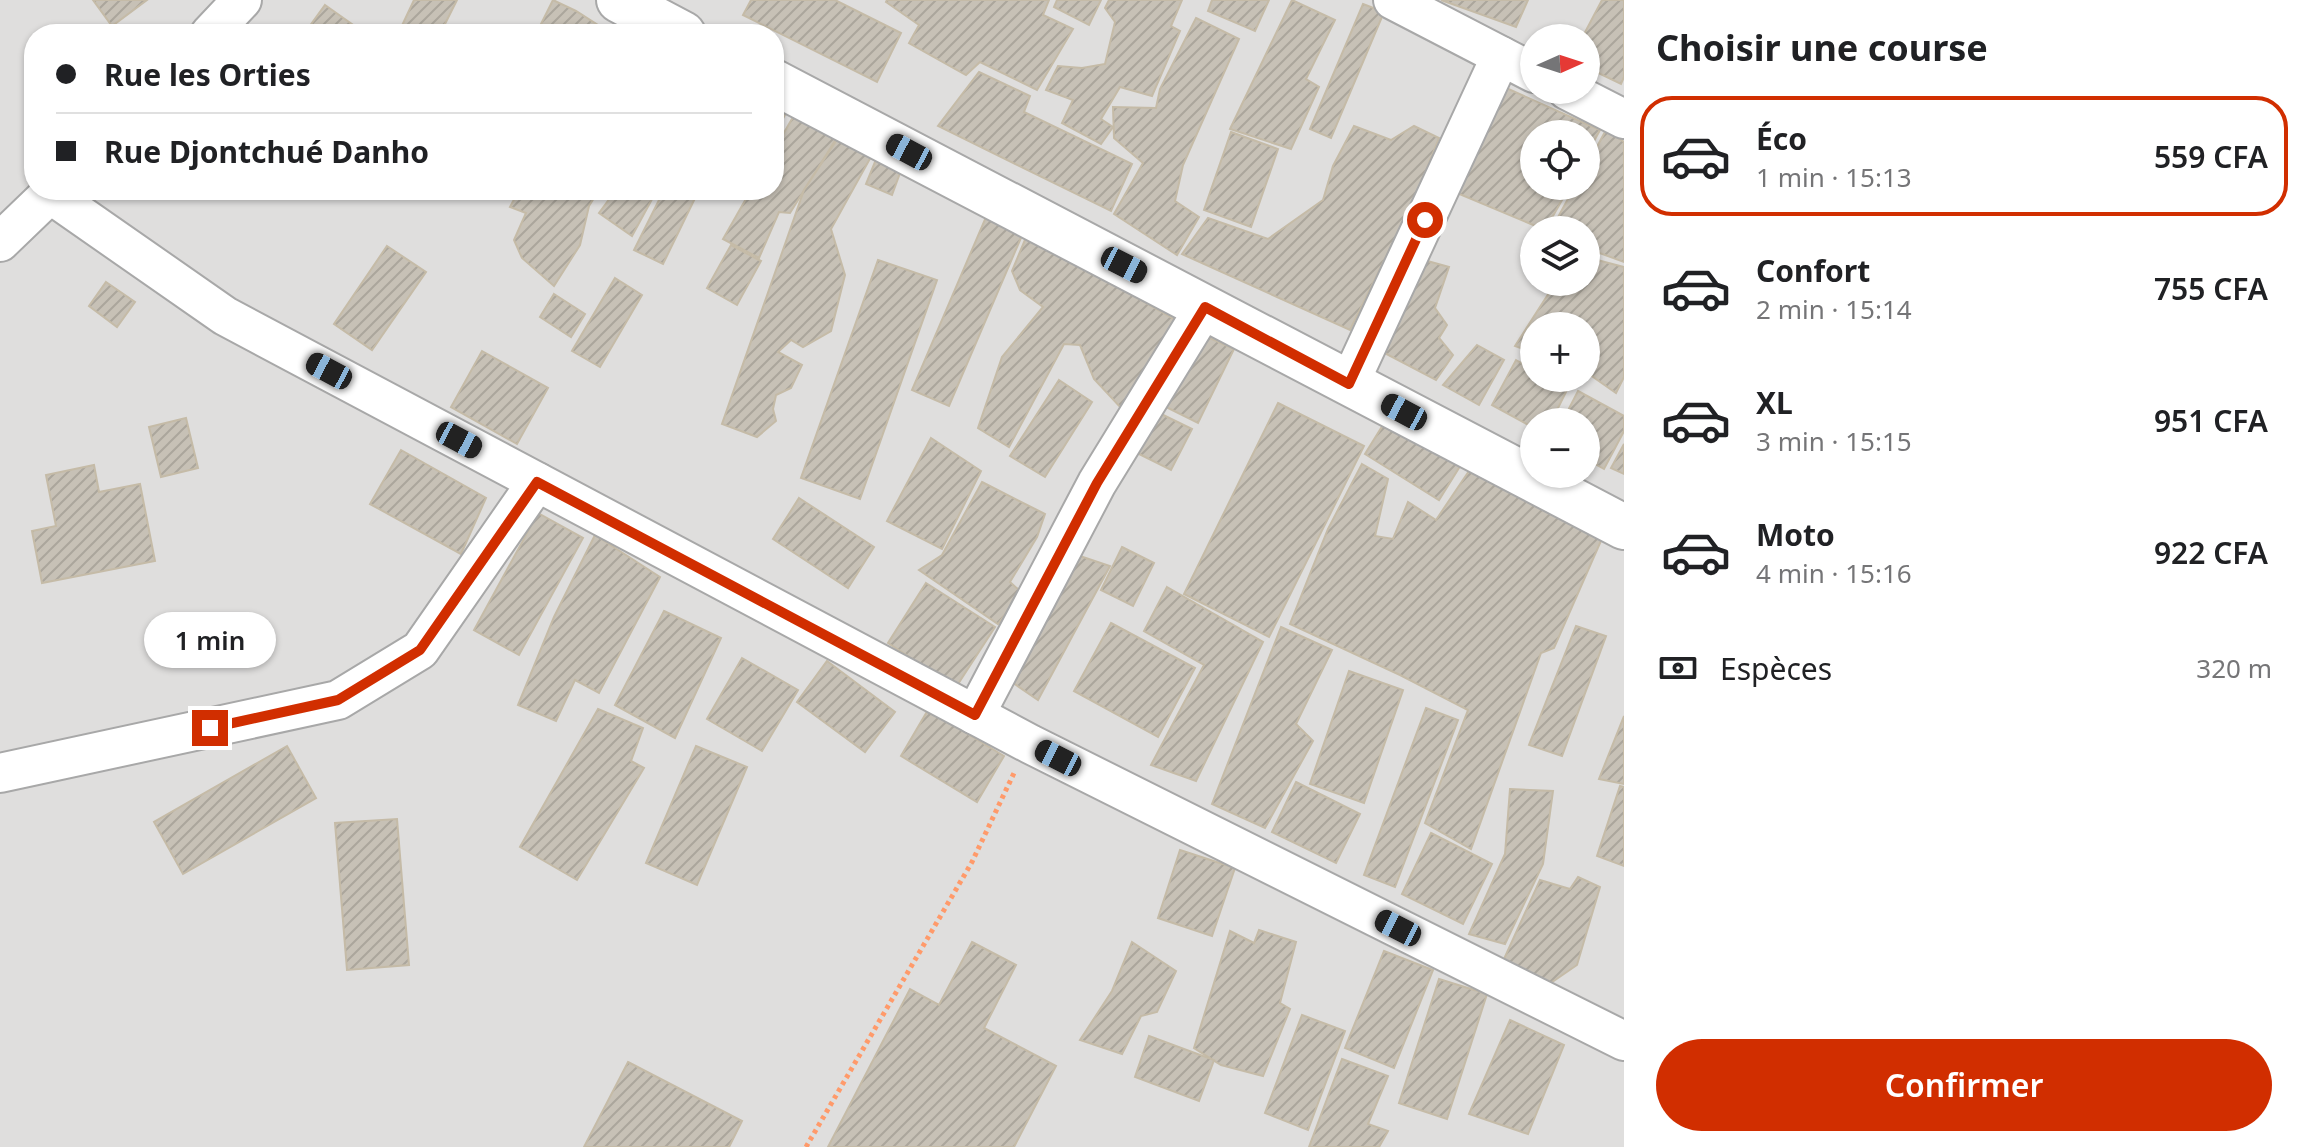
<!DOCTYPE html>
<html lang="fr">
<head>
<meta charset="utf-8">
<style>
  :root { --surface:#fff; --page:#f2f2f2; --text:#202124; --muted:#757577; --line:#e0e0e0; --accent:#d12e00 }
  body { margin:0; font-family:"Noto Sans",sans-serif; background:var(--page); color:var(--text); height:100vh; display:flex; flex-direction:column; font-size:30px; white-space:nowrap }
  * { box-sizing:border-box; margin:0 }
  p { font-size:26px; color:var(--muted) }
  .icon { flex:none; width:44px; height:44px; fill:none; stroke:currentColor; stroke-width:2; stroke-linecap:round; stroke-linejoin:round }
  .map { position:relative; flex:1; overflow:hidden }
  .sheet { display:flex; flex-direction:column; background:var(--surface); width:680px }
  .sheet>* { flex:none }
  .top-card { position:absolute; left:24px; top:24px; width:760px; height:176px; border-radius:32px; box-shadow:0 2px 6px #0004; display:grid; align-content:center; height:176px; padding:0 32px; background:var(--surface) }
  .needle { width:52px; rotate:87deg }
  .controls { position:absolute; left:1520px; top:24px; display:grid; gap:16px }
  .controls a { display:grid; place-items:center; width:80px; height:80px; border-radius:50%; background:var(--surface); box-shadow:0 2px 6px #0004; font-size:40px }
  .end { position:absolute; width:36px; height:36px; margin:-18px; border:10px solid #d12e00; background:#fff; box-shadow:0 0 0 4px #fff }
  .from { border-radius:50% }
  .bubble { position:absolute; height:56px; border-radius:28px; background:var(--surface); box-shadow:0 2px 6px #0004; font-size:26px; font-weight:600; line-height:56px; text-align:center }
  .car { position:absolute; width:24px; height:48px; margin:-24px -12px; border-radius:10px; box-shadow:0 0 6px 2px #0007; background:linear-gradient(#222 24%,#8ab4d8 0 40%,#222 0 76%,#8ab4d8 0 86%,#222 0) }
  .top-card b { display:flex; align-items:center; gap:28px; height:76px; font-size:30px }
  .top-card b+b { border-top:2px solid var(--line) }
  .top-card i { width:20px; height:20px; background:var(--text) }
  ul { padding:0; list-style:none }
  li { display:flex; align-items:center; gap:24px; height:120px; margin:0 16px 12px; padding:0 16px; border:4px solid transparent; border-radius:32px }
  li div { flex:1 }
  li b { display:block; font-size:30px }
  li em { font-style:normal; font-weight:600 }
  li.selected { border-color:var(--accent) }
  li>.icon { width:72px; height:72px; stroke-width:1.5 }
  h2 { padding:0 32px; font-size:36px; line-height:96px }
  .pay { display:flex; align-items:center; gap:20px; height:88px; padding:0 32px; font-size:30px }
  .pay p { margin-inline-start:auto }
  .primary-button { display:flex; gap:16px; margin-top:auto; padding:16px 32px }
  .primary-button a { flex:1; height:92px; border-radius:48px; background:var(--accent); color:#fff; font-size:32px; font-weight:600; line-height:92px; text-align:center }
  main { display:flex; flex:1; min-height:0 }
  .map>svg:first-child { display:block }
</style>
</head>
<body>
<main>
<div class="map">
<svg width="1624" height="1147" viewBox="0 0 1624 1147">
  <defs>
    <pattern id="building-hatch" width="6" height="6" patternUnits="userSpaceOnUse" patternTransform="scale(2)"><rect width="6" height="6" fill="#c7c1b6"/><path d="M-1 1l2-2M0 6l6-6M5 7l2-2" fill="none" stroke="#aba69c"/></pattern>
  </defs>
  <rect width="100%" height="100%" fill="#f2f0e6"/>
  <path fill="#dfdedd" fill-rule="evenodd" d="M 0,0 L 1624,0 L 1624,1147 L 0,1147 ZM 34,34 L 774,34 L 774,190 L 34,190 ZM 1534,38 L 1586,38 L 1586,90 L 1534,90 ZM 1534,134 L 1586,134 L 1586,186 L 1534,186 ZM 1534,230 L 1586,230 L 1586,282 L 1534,282 ZM 1534,326 L 1586,326 L 1586,378 L 1534,378 ZM 1534,422 L 1586,422 L 1586,474 L 1534,474 Z"/>
  <g fill="url(#building-hatch)" stroke="#c5bba7" stroke-width="2">
    <polygon points="93,0 147,0 112,26"/>
    <polygon points="414,0 457,0 440,34 398,34"/>
    <polygon points="553,0 576,11 609,32 608,34 536,34"/>
    <polygon points="751,0 835,0 901,33 877,82 743,15"/>
    <polygon points="887,0 1049,0 1043,15 1073,29 1037,90 980,62 966,75 909,43 919,25 886,2"/>
    <polygon points="1057,0 1101,0 1089,25 1054,7"/>
    <polygon points="1109,0 1182,0 1171,26 1180,31 1152,96 1120,87 1101,119 1113,127 1101,144 1062,123 1073,100 1046,90 1058,66 1082,68 1105,64 1115,22 1105,8"/>
    <polygon points="1212,0 1269,0 1255,31 1208,11"/>
    <polygon points="1292,0 1335,20 1306,79 1319,87 1291,149 1230,129"/>
    <polygon points="1441,0 1528,0 1516,27"/>
    <polygon points="1602,0 1624,0 1624,77 1621,84 1586,67 1586,38 1582,38"/>
    <polygon points="1363,4 1384,12 1331,138 1310,129"/>
    <polygon points="325,5 366,34 304,34"/>
    <polygon points="1196,18 1239,39 1183,165 1175,201 1199,217 1177,255 1114,214 1143,163 1114,138 1113,107 1156,108 1160,89"/>
    <polygon points="979,72 1030,96 1024,112 1132,164 1111,211 938,126"/>
    <polygon points="1495,83 1600,130 1586,156 1586,134 1534,134 1534,186 1570,186 1545,230 1445,188"/>
    <polygon points="774,104 787,111 774,136"/>
    <polygon points="800,105 841,131 790,213 779,212 759,258 723,239 751,190 774,190 774,150"/>
    <polygon points="1354,126 1391,140 1414,126 1439,138 1416,195 1350,330 1182,254 1208,218 1268,239 1323,200 1333,166"/>
    <polygon points="844,129 877,146 831,229 845,275 831,331 803,347 791,340 778,352 802,365 791,388 776,395 773,409 776,421 757,437 722,424 804,190"/>
    <polygon points="1606,130 1624,142 1624,262 1586,248 1586,230 1551,230 1575,186 1586,186 1586,167"/>
    <polygon points="1231,132 1278,149 1251,227 1204,210"/>
    <polygon points="879,152 904,162 892,195 866,184"/>
    <polygon points="519,190 599,190 589,206 580,245 554,286 522,258 514,240 526,213 510,207"/>
    <polygon points="616,190 657,190 632,236 599,213"/>
    <polygon points="664,190 699,190 663,264 634,250"/>
    <polygon points="992,203 1029,219 949,406 912,390"/>
    <polygon points="1027,235 1179,322 1121,408 1094,379 1080,345 1064,344 1009,447 978,428 1002,357 1043,307 1020,290 1012,271"/>
    <polygon points="731,245 761,261 737,305 707,288"/>
    <polygon points="387,246 426,272 372,350 334,324"/>
    <polygon points="1413,257 1449,267 1435,308 1447,325 1439,338 1453,355 1436,380 1375,348"/>
    <polygon points="1586,257 1624,267 1624,377 1616,393 1586,372 1586,326 1534,326 1534,353 1515,346 1556,282 1586,282"/>
    <polygon points="878,260 937,280 860,499 801,478"/>
    <polygon points="615,278 642,295 600,367 572,351"/>
    <polygon points="106,282 135,302 117,327 89,306"/>
    <polygon points="554,294 585,314 571,337 540,317"/>
    <polygon points="1199,333 1234,349 1198,423 1164,406"/>
    <polygon points="1477,345 1504,360 1479,405 1443,385"/>
    <polygon points="482,351 548,388 517,444 451,407"/>
    <polygon points="1516,360 1534,370 1534,378 1549,378 1568,388 1551,422 1534,422 1534,428 1492,405"/>
    <polygon points="1059,380 1092,402 1045,477 1010,456"/>
    <polygon points="1578,391 1624,416 1624,431 1604,469 1586,459 1586,422 1562,422"/>
    <polygon points="1278,403 1364,446 1269,637 1184,594"/>
    <polygon points="1153,410 1192,429 1171,470 1133,451"/>
    <polygon points="1388,417 1462,463 1439,500 1365,454"/>
    <polygon points="186,418 198,468 161,477 149,427"/>
    <polygon points="931,438 981,471 942,549 887,521"/>
    <polygon points="1624,444 1624,474 1611,468"/>
    <polygon points="401,450 486,498 461,554 370,504"/>
    <polygon points="1362,464 1388,479 1375,536 1393,539 1408,502 1436,520 1471,468 1604,534 1554,648 1541,653 1471,849 1425,823 1468,710 1400,675 1290,624 1328,529"/>
    <polygon points="94,465 99,492 140,484 155,561 42,583 32,531 56,526 46,475"/>
    <polygon points="982,482 1045,514 1037,537 1010,582 1021,592 998,624 919,570 942,555"/>
    <polygon points="799,498 874,547 848,588 773,539"/>
    <polygon points="538,513 583,538 519,655 474,630"/>
    <polygon points="595,535 660,577 599,693 575,680 556,721 518,705 554,617"/>
    <polygon points="1122,547 1154,563 1133,606 1101,590"/>
    <polygon points="1068,552 1110,566 1038,700 1003,676"/>
    <polygon points="926,583 995,627 956,687 888,643"/>
    <polygon points="1167,587 1263,642 1196,781 1151,765 1204,665 1144,631"/>
    <polygon points="664,611 721,638 675,738 615,705"/>
    <polygon points="1111,623 1195,668 1158,737 1074,691"/>
    <polygon points="1576,626 1606,636 1562,756 1529,745"/>
    <polygon points="1281,627 1332,650 1296,724 1313,741 1265,828 1212,804"/>
    <polygon points="742,658 798,690 762,751 707,719"/>
    <polygon points="827,661 895,712 865,752 797,702"/>
    <polygon points="1349,671 1403,690 1364,803 1310,784"/>
    <polygon points="1426,708 1458,720 1395,887 1364,875"/>
    <polygon points="598,709 643,728 631,761 644,768 577,880 520,847"/>
    <polygon points="928,710 1004,756 977,802 901,756"/>
    <polygon points="1624,716 1624,784 1599,779"/>
    <polygon points="287,746 316,798 183,874 154,822"/>
    <polygon points="696,746 747,767 697,885 646,863"/>
    <polygon points="1296,782 1360,814 1336,863 1272,832"/>
    <polygon points="1620,786 1624,787 1624,866 1597,856"/>
    <polygon points="1510,789 1553,791 1543,864 1505,944 1469,934 1505,854"/>
    <polygon points="397,819 409,965 347,970 335,823"/>
    <polygon points="1431,833 1492,864 1463,924 1402,894"/>
    <polygon points="1180,850 1235,868 1212,936 1158,918"/>
    <polygon points="1578,877 1600,887 1577,965 1542,989 1504,959 1540,880 1570,889"/>
    <polygon points="1259,930 1296,942 1280,1003 1290,1009 1263,1076 1221,1065 1194,1048 1230,931 1254,943"/>
    <polygon points="972,942 1016,965 984,1028 1056,1066 1014,1147 828,1147 910,989 939,1005"/>
    <polygon points="1132,942 1176,971 1157,1012 1141,1016 1122,1054 1080,1040 1112,991"/>
    <polygon points="1384,951 1433,970 1394,1068 1345,1048"/>
    <polygon points="1439,979 1487,994 1447,1119 1399,1103"/>
    <polygon points="1302,1015 1345,1031 1308,1130 1265,1113"/>
    <polygon points="1510,1020 1564,1045 1528,1134 1469,1114"/>
    <polygon points="1149,1036 1214,1060 1199,1101 1135,1077"/>
    <polygon points="1342,1059 1388,1076 1368,1124 1388,1131 1379,1147 1309,1147"/>
    <polygon points="628,1062 742,1121 729,1147 584,1147"/>
  </g>
  <g fill="none" stroke-linecap="round" stroke-linejoin="round">
    <defs>
      <g id="minor">
        <polyline points="1393,0 1534,73"/>
        <polyline points="210,34 242,0"/>
        <polyline points="1567,90 1624,119"/>
        <polyline points="50,194 225,316 1030,744 1624,1041"/>
        <polyline points="0,242 54,190"/>
        <polyline points="1349,384 1501,56"/>
        <polyline points="975,715 1097,483 1205,307"/>
        <polyline points="0,773 338,700 420,650 537,482"/>
      </g>
      <g id="tertiary">
        <polyline points="619,0 683,34"/>
        <polyline points="774,82 1624,527"/>
      </g>
    </defs>
    <use href="#minor" stroke="#a8a8a8" stroke-width="42"/>
    <use href="#tertiary" stroke="#a8a8a8" stroke-width="48"/>
    <polyline stroke="#ff9a6a" stroke-width="5" stroke-dasharray="4 4" stroke-linecap="butt" points="806,1147 972,862 1014,773"/>
    <use href="#minor" stroke="#fff" stroke-width="38"/>
    <use href="#tertiary" stroke="#fff" stroke-width="44"/>
  </g>
  <g fill="none" stroke-linecap="round" stroke-linejoin="round">
    <polyline stroke="#d12e00" stroke-width="10" points="210,728 338,700 420,650 537,482 975,715 1097,483 1205,307 1349,384 1425,220"/>
  </g>
</svg>
<div class="controls">
<a><svg class="needle" viewBox="-14 -14 28 28"><path d="M0-13l5 13h-10z" fill="#e53935"/><path d="M0 13l5-13h-10z" fill="#757577"/></svg></a>
<a><svg class="icon" aria-label="locate" viewBox="0 0 24 24"><circle cx="12" cy="12" r="6"/><path d="M12 2v4M12 18v4M2 12h4M18 12h4"/></svg></a>
<a><svg class="icon" aria-label="layers" viewBox="0 0 24 24"><path d="M12 4l9 5-9 5-9-5zM3 14l9 5 9-5"/></svg></a>
<a>+</a>
<a>−</a>
</div>
<i class="end from" style="left:1425px;top:220px"></i>
<i class="end" style="left:210px;top:728px"></i>
<div class="bubble" style="left:144px;top:612px;width:132px">1 min</div>
<i class="car" style="left:909px;top:152px;rotate:298deg"></i>
<i class="car" style="left:1124px;top:265px;rotate:117deg"></i>
<i class="car" style="left:329px;top:371px;rotate:298deg"></i>
<i class="car" style="left:1404px;top:412px;rotate:298deg"></i>
<i class="car" style="left:459px;top:440px;rotate:118deg"></i>
<i class="car" style="left:1058px;top:758px;rotate:297deg"></i>
<i class="car" style="left:1398px;top:928px;rotate:297deg"></i>
<div class="top-card">
<b><i class="from"></i>Rue les Orties</b>
<b><i></i>Rue Djontchué Danho</b>
</div>
</div>
<section class="sheet">
<h2>Choisir une course</h2>
<ul>
<li class="selected"><svg class="icon" aria-label="car" viewBox="0 0 24 24"><path d="M5 17H2v-5l4-1 3-4h7l3 4 3 1v5h-3M9 17h6M6 11h13"/><circle cx="7" cy="17" r="2"/><circle cx="17" cy="17" r="2"/></svg><div><b>Éco</b><p>1 min · 15:13</p></div><em>559 CFA</em></li>
<li><svg class="icon" aria-label="car" viewBox="0 0 24 24"><path d="M5 17H2v-5l4-1 3-4h7l3 4 3 1v5h-3M9 17h6M6 11h13"/><circle cx="7" cy="17" r="2"/><circle cx="17" cy="17" r="2"/></svg><div><b>Confort</b><p>2 min · 15:14</p></div><em>755 CFA</em></li>
<li><svg class="icon" aria-label="car" viewBox="0 0 24 24"><path d="M5 17H2v-5l4-1 3-4h7l3 4 3 1v5h-3M9 17h6M6 11h13"/><circle cx="7" cy="17" r="2"/><circle cx="17" cy="17" r="2"/></svg><div><b>XL</b><p>3 min · 15:15</p></div><em>951 CFA</em></li>
<li><svg class="icon" aria-label="car" viewBox="0 0 24 24"><path d="M5 17H2v-5l4-1 3-4h7l3 4 3 1v5h-3M9 17h6M6 11h13"/><circle cx="7" cy="17" r="2"/><circle cx="17" cy="17" r="2"/></svg><div><b>Moto</b><p>4 min · 15:16</p></div><em>922 CFA</em></li>
</ul>
<div class="pay"><svg class="icon" aria-label="cash" viewBox="0 0 24 24"><path d="M3 7h18v10H3z"/><circle cx="12" cy="12" r="2"/></svg>Espèces<p>320 m</p></div>
<div class="primary-button"><a>Confirmer</a></div>
</section>
</main>
</body>
</html>
